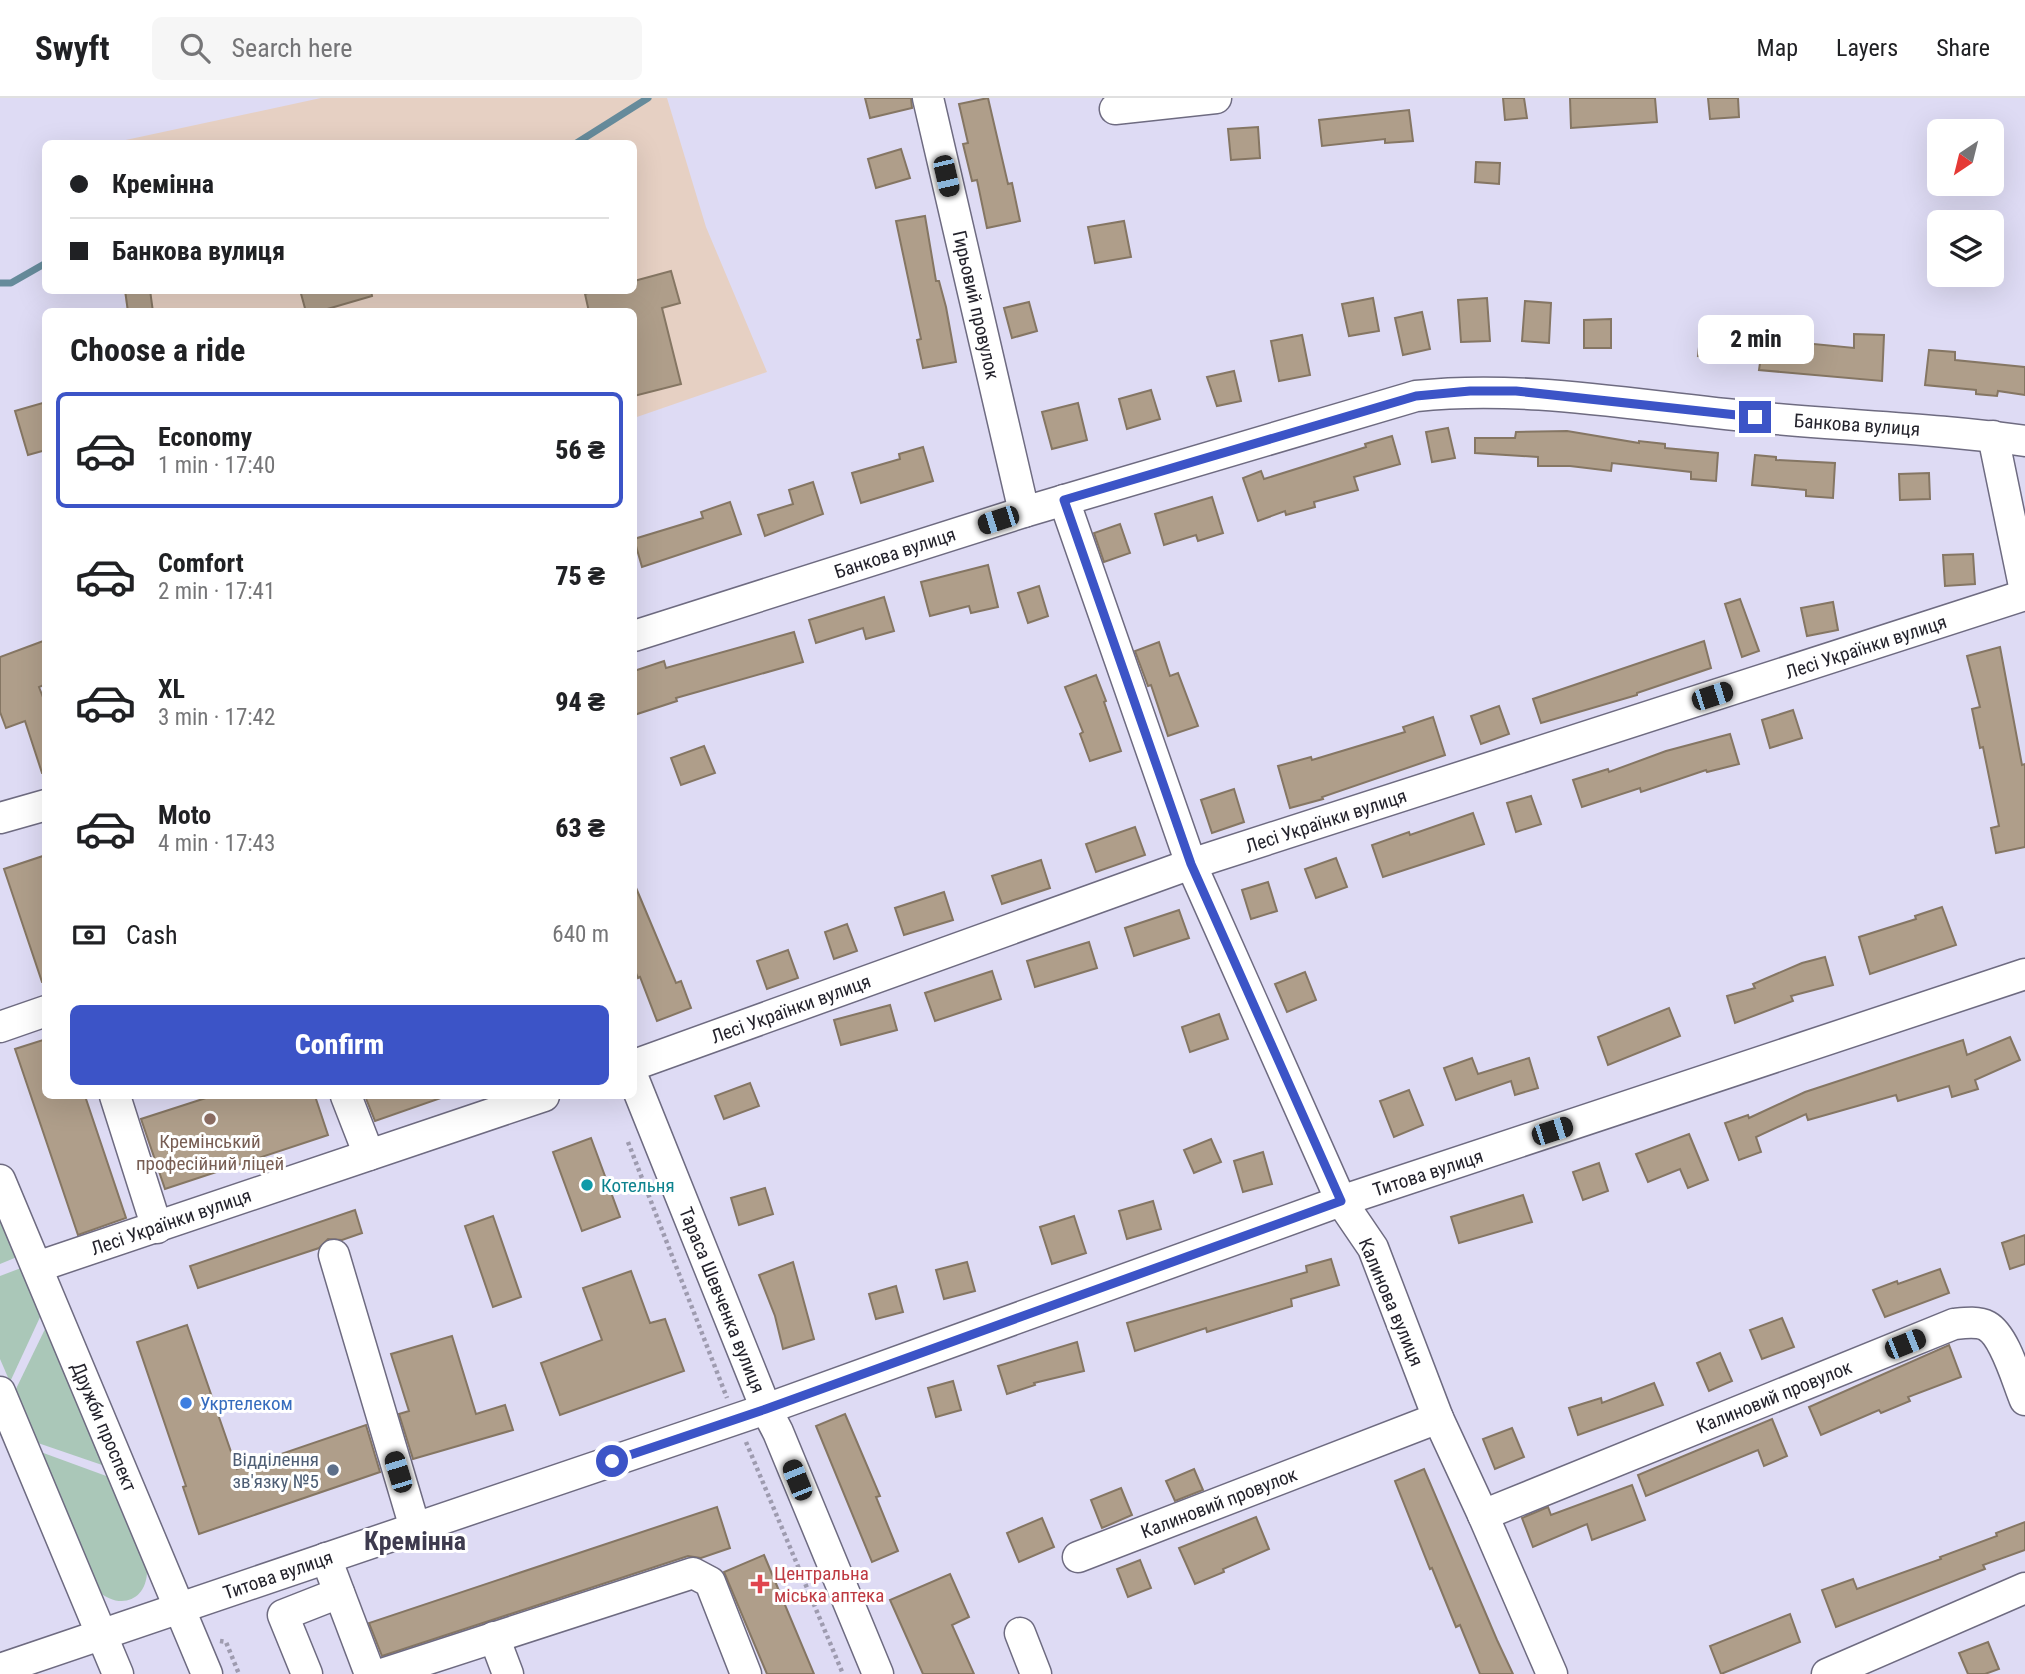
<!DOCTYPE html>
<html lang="en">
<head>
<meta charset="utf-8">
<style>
  :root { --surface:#fff; --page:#f6f6f6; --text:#202124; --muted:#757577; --line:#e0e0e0; --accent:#3c54c7 }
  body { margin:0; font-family:"Roboto Condensed",sans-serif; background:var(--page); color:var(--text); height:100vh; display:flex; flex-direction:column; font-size:26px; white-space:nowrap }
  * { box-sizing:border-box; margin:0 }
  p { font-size:23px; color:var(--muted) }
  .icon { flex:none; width:38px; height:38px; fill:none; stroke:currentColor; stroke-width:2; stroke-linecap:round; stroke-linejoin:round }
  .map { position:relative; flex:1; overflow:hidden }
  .side { position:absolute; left:42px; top:210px; width:595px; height:791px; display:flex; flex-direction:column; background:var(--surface); border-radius:10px; box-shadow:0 7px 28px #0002 }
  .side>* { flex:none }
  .hud { position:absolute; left:42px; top:42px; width:595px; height:154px; border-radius:10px; box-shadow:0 7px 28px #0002; display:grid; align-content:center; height:154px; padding:0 28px; background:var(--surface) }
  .needle { width:46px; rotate:215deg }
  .controls { position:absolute; left:1927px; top:21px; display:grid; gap:14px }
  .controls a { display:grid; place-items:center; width:77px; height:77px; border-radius:10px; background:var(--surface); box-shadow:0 7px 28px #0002; font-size:35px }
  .end { position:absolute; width:32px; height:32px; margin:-16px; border:9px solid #3c54c7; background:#fff; box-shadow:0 0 0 4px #fff }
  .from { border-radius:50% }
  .bubble { position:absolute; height:49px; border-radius:10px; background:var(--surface); box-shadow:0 7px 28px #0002; font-size:23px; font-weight:800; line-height:49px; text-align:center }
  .car { position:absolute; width:21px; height:42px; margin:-21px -10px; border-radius:9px; box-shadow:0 0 5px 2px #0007; background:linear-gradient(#222 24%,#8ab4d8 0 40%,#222 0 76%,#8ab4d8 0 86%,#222 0) }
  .hud b { display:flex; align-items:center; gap:24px; height:66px; font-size:26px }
  .hud b+b { border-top:2px solid var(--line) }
  .hud i { width:18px; height:18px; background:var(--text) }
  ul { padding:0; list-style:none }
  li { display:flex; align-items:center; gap:21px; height:116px; margin:0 14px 10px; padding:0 14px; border:4px solid transparent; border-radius:10px }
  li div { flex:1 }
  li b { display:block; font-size:26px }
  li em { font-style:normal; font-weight:800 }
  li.active { border-color:var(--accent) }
  li>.icon { width:63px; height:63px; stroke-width:1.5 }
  h2 { padding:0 28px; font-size:32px; line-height:84px }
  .pay { display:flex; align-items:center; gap:18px; height:77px; padding:0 28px; font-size:26px }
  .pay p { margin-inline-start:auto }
  .action { display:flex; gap:14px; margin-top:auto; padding:14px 28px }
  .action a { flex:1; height:80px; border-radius:10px; background:var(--accent); color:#fff; font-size:28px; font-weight:800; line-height:80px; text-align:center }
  header { display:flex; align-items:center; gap:42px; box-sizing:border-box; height:98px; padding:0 35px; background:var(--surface); border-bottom:2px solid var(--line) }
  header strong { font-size:33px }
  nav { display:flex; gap:38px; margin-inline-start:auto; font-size:24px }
  .search { width:490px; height:63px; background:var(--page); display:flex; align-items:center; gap:18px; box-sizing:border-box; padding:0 24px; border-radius:10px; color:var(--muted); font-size:26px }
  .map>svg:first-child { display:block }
</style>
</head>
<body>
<header>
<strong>Swyft</strong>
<div class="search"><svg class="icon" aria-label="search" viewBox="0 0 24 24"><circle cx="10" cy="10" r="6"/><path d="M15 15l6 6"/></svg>Search here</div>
<nav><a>Map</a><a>Layers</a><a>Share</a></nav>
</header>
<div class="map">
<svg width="2025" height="1576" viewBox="0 0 2025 1576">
  <rect width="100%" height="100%" fill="#dedbf4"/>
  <polygon fill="#e6d0c3" points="321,0 667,0 706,129 767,274 634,320 634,214 127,213 124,193 634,192 634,46 107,46"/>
  <g fill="#aac7b8">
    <polygon points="0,1119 17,1159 0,1166"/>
    <polygon points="21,1170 41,1217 10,1284 0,1261 0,1178"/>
    <polygon points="46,1229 105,1368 35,1344 14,1295"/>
    <path d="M 38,1353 L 109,1379 L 147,1471 C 148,1503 119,1513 97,1492 Z"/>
  </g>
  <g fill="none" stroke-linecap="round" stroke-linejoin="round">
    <g stroke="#668b9b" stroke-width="7">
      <polyline points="575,46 648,0"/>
      <polyline points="0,185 11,185 46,165"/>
    </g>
  </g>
  <g fill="#af9e8a" stroke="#857663" stroke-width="2">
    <polygon points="865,0 911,0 912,10 870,20"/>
    <polygon points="988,0 1008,86 1012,85 1020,123 987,130 977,82 972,83 963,46 968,45 959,6"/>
    <polygon points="1503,0 1524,0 1527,20 1505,22"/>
    <polygon points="1570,0 1655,0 1657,24 1571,30"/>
    <polygon points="1708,0 1738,0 1739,19 1710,21"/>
    <polygon points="1409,12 1413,43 1385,45 1385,41 1322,48 1319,22"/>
    <polygon points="1258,29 1260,60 1231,62 1228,31"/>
    <polygon points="901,51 910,80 876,90 868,61"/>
    <polygon points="1476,64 1500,65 1499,86 1475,84"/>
    <polygon points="925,118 936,183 939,183 946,209 956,264 923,270 917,242 921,241 896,123"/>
    <polygon points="1124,123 1131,159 1095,165 1088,129"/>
    <polygon points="671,173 680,205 662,210 681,286 634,298 634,214 589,214 585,196 596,192 634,192 634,183"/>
    <polygon points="125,192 150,192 153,214 128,214"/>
    <polygon points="300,192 371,192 372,198 317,214 306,214"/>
    <polygon points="1373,200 1379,233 1349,238 1342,206"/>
    <polygon points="1487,200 1490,243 1461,244 1458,202"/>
    <polygon points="1525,203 1551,205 1549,245 1522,243"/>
    <polygon points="1029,204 1037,233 1012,240 1004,210"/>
    <polygon points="1422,214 1430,251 1403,257 1395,220"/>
    <polygon points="1611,221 1611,250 1584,250 1584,222"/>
    <polygon points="1701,231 1731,235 1731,238 1854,250 1854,236 1884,237 1882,283 1759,272 1760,265 1698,258"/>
    <polygon points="1302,237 1310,277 1279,283 1271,243"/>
    <polygon points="1929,252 1955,254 1955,262 2025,269 2025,297 1998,293 1997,298 1976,296 1976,292 1925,287"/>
    <polygon points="1234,273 1241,303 1217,308 1207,279"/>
    <polygon points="1151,292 1160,321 1127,331 1119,301"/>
    <polygon points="46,304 46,352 28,357 15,313"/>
    <polygon points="1078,305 1087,342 1052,351 1042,314"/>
    <polygon points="1448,330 1455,360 1432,364 1426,334"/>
    <polygon points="1567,333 1639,345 1639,343 1665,346 1665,350 1718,355 1716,383 1691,381 1691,374 1612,365 1611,373 1570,368 1538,368 1538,359 1475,355 1475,340 1515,340 1516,334"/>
    <polygon points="1392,338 1400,366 1354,379 1358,392 1314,404 1315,409 1286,417 1285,413 1258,423 1243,380 1261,373 1264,381 1366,349 1365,346"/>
    <polygon points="923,349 933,383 861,405 852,375 900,361 899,356"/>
    <polygon points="1755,357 1776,359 1776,362 1835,365 1833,400 1806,398 1806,392 1752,387"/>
    <polygon points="1929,375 1930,401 1900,402 1899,376"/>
    <polygon points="813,384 823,416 765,438 758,417 793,406 789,392"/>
    <polygon points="1212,399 1223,435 1198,443 1196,437 1164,447 1155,416"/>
    <polygon points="730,404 741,436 642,469 634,441 703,420 701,414"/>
    <polygon points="1120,426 1130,455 1104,464 1094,435"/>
    <polygon points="1973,456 1975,486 1945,488 1943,457"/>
    <polygon points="988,467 998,509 971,515 969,508 930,518 921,484"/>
    <polygon points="1039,488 1048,518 1028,525 1018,495"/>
    <polygon points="884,499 894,533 866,541 863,530 816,545 809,522"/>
    <polygon points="1740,501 1759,553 1742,559 1725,506"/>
    <polygon points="1833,504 1838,532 1807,538 1801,510"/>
    <polygon points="794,534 803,564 676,600 677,603 634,617 634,573 664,563 666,570"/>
    <polygon points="46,542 46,586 39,589 46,607 46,675 42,675 25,623 6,630 0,614 0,559"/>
    <polygon points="1704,543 1711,570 1637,595 1637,597 1541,625 1533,601"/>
    <polygon points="1159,544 1170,578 1178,575 1198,628 1168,638 1151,587 1148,588 1135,553"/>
    <polygon points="2000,549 2022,667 2025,666 2025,749 1996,755 1991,730 1999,728 1983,649 1980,650 1972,611 1980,609 1967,558"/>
    <polygon points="1096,577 1106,603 1104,604 1121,653 1090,663 1080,636 1083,634 1065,589"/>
    <polygon points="1499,608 1509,636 1481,646 1471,618"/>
    <polygon points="1793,612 1802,640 1770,650 1762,622"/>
    <polygon points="1433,619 1445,657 1322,699 1323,701 1290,710 1278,668 1311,659 1312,662 1405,634 1403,629"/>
    <polygon points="1730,636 1739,666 1707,674 1706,672 1641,694 1640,690 1582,709 1573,682 1608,671 1609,674 1666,653"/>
    <polygon points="704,648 715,675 681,687 671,660"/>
    <polygon points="1234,691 1244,724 1212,735 1201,702"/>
    <polygon points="1531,698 1541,726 1516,734 1507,705"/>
    <polygon points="1473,715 1484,746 1383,779 1372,747 1409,734 1410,737"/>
    <polygon points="1135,729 1145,757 1096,774 1086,746"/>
    <polygon points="46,757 46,884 42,884 4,771"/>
    <polygon points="1336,760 1347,789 1316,800 1305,771"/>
    <polygon points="1041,762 1050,790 1002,806 992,778"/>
    <polygon points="1268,784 1277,813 1251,821 1242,792"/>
    <polygon points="634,785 676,885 681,883 691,910 657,923 640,879 638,880 634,870"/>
    <polygon points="944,794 953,822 904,837 895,810"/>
    <polygon points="1942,809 1956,847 1870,876 1859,839 1916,821 1915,818"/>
    <polygon points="1179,812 1189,840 1134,858 1125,830"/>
    <polygon points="847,826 857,853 834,861 825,834"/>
    <polygon points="1089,844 1097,870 1035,889 1027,863"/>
    <polygon points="788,852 798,880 767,891 757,863"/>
    <polygon points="1825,859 1833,887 1791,898 1793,903 1735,925 1727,898 1755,890 1753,886 1802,865"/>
    <polygon points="992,873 1001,901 935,923 925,895"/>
    <polygon points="1305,874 1316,902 1287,914 1275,886"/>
    <polygon points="890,907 897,932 841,947 834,922"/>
    <polygon points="1669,910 1680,938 1608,967 1598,939"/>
    <polygon points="1219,916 1228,941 1190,954 1182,929"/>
    <polygon points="2010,939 2020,962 1975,982 1978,991 1952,999 1949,988 1898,1003 1896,997 1808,1022 1806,1016 1756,1039 1761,1054 1739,1062 1725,1025 1748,1017 1749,1020 1805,994 1963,942 1967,957"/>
    <polygon points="46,941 46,998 85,998 126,1120 78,1137 15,951"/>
    <polygon points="1472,960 1478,976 1529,960 1538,990 1515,997 1511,983 1456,1002 1444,970"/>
    <polygon points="750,985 759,1008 724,1021 715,998"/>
    <polygon points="1409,992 1423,1027 1394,1039 1380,1003"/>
    <polygon points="212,998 315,998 328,1037 165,1091 141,1021"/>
    <polygon points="365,998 440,998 441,1000 375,1023"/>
    <polygon points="1689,1036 1708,1082 1688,1090 1680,1071 1648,1084 1636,1056"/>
    <polygon points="591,1040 620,1119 582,1133 553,1054"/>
    <polygon points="1211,1041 1221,1064 1194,1075 1184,1052"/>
    <polygon points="1263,1054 1272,1086 1243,1094 1234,1063"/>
    <polygon points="1599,1065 1608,1093 1583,1102 1573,1074"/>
    <polygon points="765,1090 773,1116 739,1127 731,1100"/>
    <polygon points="1523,1097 1532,1124 1459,1145 1451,1119"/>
    <polygon points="1153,1103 1161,1131 1127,1141 1119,1113"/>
    <polygon points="355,1112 362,1135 342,1142 328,1141 319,1150 198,1190 190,1168"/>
    <polygon points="493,1118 521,1199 493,1209 465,1128"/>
    <polygon points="1074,1118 1086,1155 1052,1166 1040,1129"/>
    <polygon points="2025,1137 2025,1166 2010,1171 2002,1145"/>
    <polygon points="1331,1161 1339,1187 1291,1201 1292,1208 1207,1234 1206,1230 1135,1253 1127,1225 1307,1174 1306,1168"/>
    <polygon points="793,1164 814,1241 783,1251 775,1218 759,1177"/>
    <polygon points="967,1164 975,1193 944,1201 936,1172"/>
    <polygon points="1940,1171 1949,1195 1885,1219 1873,1192 1897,1183 1898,1186"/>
    <polygon points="631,1173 650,1225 665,1221 684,1273 560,1317 541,1265 602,1242 583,1190"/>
    <polygon points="896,1188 903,1214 876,1221 869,1196"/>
    <polygon points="1782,1220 1794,1249 1762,1261 1750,1232"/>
    <polygon points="187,1227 237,1371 366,1327 380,1374 199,1436 183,1389 186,1388 137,1244"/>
    <polygon points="452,1238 476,1316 505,1307 513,1332 413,1361 399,1316 409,1313 391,1256"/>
    <polygon points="1077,1244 1084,1273 1034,1285 1035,1287 1007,1296 998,1268"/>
    <polygon points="1949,1247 1961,1279 1908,1299 1910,1303 1881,1315 1879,1312 1821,1337 1809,1309"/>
    <polygon points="1720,1255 1732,1283 1709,1293 1697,1265"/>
    <polygon points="953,1283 961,1312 936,1319 928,1290"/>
    <polygon points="1654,1285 1663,1307 1578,1337 1569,1310 1601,1300 1602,1305"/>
    <polygon points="845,1316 880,1398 876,1399 898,1453 872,1464 816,1328"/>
    <polygon points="1772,1321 1787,1358 1764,1368 1758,1352 1646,1398 1638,1377"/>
    <polygon points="1512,1330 1524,1359 1495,1371 1483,1341"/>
    <polygon points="1194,1371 1203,1392 1175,1403 1166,1383"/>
    <polygon points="1424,1371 1497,1542 1513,1576 1480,1576 1460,1527 1456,1529 1432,1470 1430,1471 1395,1383"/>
    <polygon points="1632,1387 1645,1422 1592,1442 1587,1426 1533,1449 1522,1420 1548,1409 1551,1417"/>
    <polygon points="1121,1390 1132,1417 1102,1430 1091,1402"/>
    <polygon points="717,1409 730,1450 701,1460 688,1458 382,1558 369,1525"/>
    <polygon points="1256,1419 1269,1451 1223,1471 1224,1474 1195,1486 1179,1450"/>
    <polygon points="1042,1420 1054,1449 1019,1464 1007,1435"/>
    <polygon points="2025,1424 2025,1452 1983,1467 1985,1471 1836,1529 1822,1492 1853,1481 1857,1491 1941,1461 1940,1459 1997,1438 1996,1435"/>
    <polygon points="764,1457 814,1576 767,1576 724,1474"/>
    <polygon points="1140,1462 1151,1490 1128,1499 1117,1471"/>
    <polygon points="950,1476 969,1519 952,1527 974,1576 923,1576 890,1502"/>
    <polygon points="1790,1516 1800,1544 1721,1576 1710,1548"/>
    <polygon points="1988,1544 1999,1571 1985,1576 1968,1576 1959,1555"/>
  </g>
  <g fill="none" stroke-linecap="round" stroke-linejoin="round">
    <defs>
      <g id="minor">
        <polyline points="928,0 1024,414"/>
        <polyline points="1115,11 1216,0"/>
        <polyline points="1993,338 2025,493"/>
        <polyline points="1064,402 1191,766 1341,1103 1373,1150 1438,1320 1483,1417 1552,1576"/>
        <path d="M 634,538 L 1024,414 L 1416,298 C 1529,286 1642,309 1755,319 C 1845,328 1936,330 2025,343"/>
        <polyline points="0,720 46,707"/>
        <polyline points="0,929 46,913"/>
        <polyline points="634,967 1191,766 2025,497"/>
        <polyline points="634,982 766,1311 778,1334 878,1576"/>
        <polyline points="115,998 157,1130"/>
        <polyline points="346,998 369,1057"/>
        <polyline points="0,1082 207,1576"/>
        <polyline points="334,1157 415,1430"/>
        <polyline points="37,1169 544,998"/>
        <polyline points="0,1294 118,1576"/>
        <path d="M 1483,1417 L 1954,1226 C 1964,1225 1978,1223 1987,1228 C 2005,1238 2017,1283 2025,1302"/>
        <polyline points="1078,1459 1438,1320"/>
        <polyline points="326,1460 370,1576"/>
        <polyline points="1020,1535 1036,1576"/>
        <polyline points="494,1539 508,1576"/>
        <polyline points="0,1571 766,1311 1341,1103 2025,876"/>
        <polyline points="307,1576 283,1517 339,1495"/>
        <polyline points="382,1576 693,1475 710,1484 746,1576"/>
        <polyline points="1827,1576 2025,1490"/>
      </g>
    </defs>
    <use href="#minor" stroke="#6e6b81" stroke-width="33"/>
    <g stroke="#9e9baf" stroke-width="4.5" stroke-dasharray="3.5 3.5" stroke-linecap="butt">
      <polyline points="628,1044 727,1300"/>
      <polyline points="746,1344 843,1576"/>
      <polyline points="220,1543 226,1544 239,1576"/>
    </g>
    <use href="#minor" stroke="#fff" stroke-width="30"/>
  </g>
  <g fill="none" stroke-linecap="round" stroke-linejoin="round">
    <polyline stroke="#3c54c7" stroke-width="9" points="612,1363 766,1311 1341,1103 1191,766 1064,402 1416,298 1470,293 1516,293 1755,319"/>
  </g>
  <circle fill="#8d6e63" stroke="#fff" stroke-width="2.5" cx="210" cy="1021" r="7"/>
  <circle fill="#0f9aa8" stroke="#fff" stroke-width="2.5" cx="587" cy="1087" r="7"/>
  <circle fill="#3f7fe0" stroke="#fff" stroke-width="2.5" cx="186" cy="1305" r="7"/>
  <circle fill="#5c6f8a" stroke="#fff" stroke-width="2.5" cx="333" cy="1372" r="7"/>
  <path fill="#e0444e" stroke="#fff" stroke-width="2.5" d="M756.5 1475.5h7v7h7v7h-7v7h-7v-7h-7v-7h7z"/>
  <g text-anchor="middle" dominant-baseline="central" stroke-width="6" stroke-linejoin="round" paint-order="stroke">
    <g font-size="19" fill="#24232c" stroke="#fff">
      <text transform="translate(976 207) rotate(77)">Гирьовий провулок</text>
      <text transform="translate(1857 327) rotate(4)">Банкова вулиця</text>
      <text transform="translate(895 455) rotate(-18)">Банкова вулиця</text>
      <text transform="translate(1866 549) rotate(-18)">Лесі Українки вулиця</text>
      <text transform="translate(1326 723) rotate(-18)">Лесі Українки вулиця</text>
      <text transform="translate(791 911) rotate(-20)">Лесі Українки вулиця</text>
      <text transform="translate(1428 1075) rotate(-18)">Титова вулиця</text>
      <text transform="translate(171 1124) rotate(-19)">Лесі Українки вулиця</text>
      <text transform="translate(722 1202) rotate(68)">Тараса Шевченка вулиця</text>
      <text transform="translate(1391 1204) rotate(67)">Калинова вулиця</text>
      <text transform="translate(1774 1299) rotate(-22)">Калиновий провулок</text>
      <text transform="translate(104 1329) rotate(67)">Дружби проспект</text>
      <text transform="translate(1219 1405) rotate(-21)">Калиновий провулок</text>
      <text transform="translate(278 1477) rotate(-19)">Титова вулиця</text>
    </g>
    <g font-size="19" fill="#785e54" stroke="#fff">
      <text x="210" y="1043">Кремінський<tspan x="210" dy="22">професійний ліцей</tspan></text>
    </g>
    <g font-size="19" fill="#0d838f" stroke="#fff" text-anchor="start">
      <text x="601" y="1087">Котельня</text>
    </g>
    <g font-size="19" fill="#366cbe" stroke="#fff" text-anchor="start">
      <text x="200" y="1305">Укртелеком</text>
    </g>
    <g font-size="19" fill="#4e5e75" stroke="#fff" text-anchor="end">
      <text x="319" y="1361">Відділення<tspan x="319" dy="22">зв'язку №5</tspan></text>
    </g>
    <g font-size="19" fill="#be3a42" stroke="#fff" text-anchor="start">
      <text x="774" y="1475">Центральна<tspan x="774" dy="22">міська аптека</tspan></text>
    </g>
    <g font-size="26" font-weight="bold" fill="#3e3b4f" stroke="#fff">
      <text x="415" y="1443">Кремінна</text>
    </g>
  </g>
</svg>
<div class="controls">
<a><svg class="needle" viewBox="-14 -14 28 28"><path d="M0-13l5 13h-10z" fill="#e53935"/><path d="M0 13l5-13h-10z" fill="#757577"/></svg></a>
<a><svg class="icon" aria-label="layers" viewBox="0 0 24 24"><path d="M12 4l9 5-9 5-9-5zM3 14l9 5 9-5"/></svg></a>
</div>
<i class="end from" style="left:612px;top:1363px"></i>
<i class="end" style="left:1755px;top:319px"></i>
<div class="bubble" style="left:1698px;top:217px;width:116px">2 min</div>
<i class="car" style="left:946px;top:78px;rotate:167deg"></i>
<i class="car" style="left:998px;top:422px;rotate:252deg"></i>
<i class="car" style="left:1712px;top:598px;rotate:72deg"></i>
<i class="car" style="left:1552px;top:1033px;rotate:72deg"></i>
<i class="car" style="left:1905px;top:1246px;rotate:68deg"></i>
<i class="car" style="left:398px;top:1374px;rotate:343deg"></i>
<i class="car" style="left:797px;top:1382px;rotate:338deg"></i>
<div class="hud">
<b><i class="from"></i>Кремінна</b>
<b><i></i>Банкова вулиця</b>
</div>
<section class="side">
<h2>Choose a ride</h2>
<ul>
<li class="active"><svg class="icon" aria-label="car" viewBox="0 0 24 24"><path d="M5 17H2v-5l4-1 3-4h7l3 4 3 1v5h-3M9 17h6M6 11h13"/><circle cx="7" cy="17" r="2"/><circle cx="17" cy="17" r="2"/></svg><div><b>Economy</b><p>1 min · 17:40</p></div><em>56 ₴</em></li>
<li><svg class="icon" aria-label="car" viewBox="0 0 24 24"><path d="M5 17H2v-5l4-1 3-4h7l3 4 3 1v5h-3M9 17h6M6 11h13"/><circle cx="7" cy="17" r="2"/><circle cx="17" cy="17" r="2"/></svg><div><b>Comfort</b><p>2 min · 17:41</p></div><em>75 ₴</em></li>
<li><svg class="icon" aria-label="car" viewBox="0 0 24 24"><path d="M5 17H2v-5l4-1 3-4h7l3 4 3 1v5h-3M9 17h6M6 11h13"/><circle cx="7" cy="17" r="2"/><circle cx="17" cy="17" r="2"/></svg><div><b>XL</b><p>3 min · 17:42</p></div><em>94 ₴</em></li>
<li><svg class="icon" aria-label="car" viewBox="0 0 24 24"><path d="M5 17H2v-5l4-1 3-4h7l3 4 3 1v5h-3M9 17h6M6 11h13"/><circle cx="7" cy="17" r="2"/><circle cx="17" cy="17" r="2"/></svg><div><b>Moto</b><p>4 min · 17:43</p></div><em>63 ₴</em></li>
</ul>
<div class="pay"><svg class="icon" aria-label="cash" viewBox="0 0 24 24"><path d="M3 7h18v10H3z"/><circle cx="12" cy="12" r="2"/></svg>Cash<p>640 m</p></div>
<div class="action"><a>Confirm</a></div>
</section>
</div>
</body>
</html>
